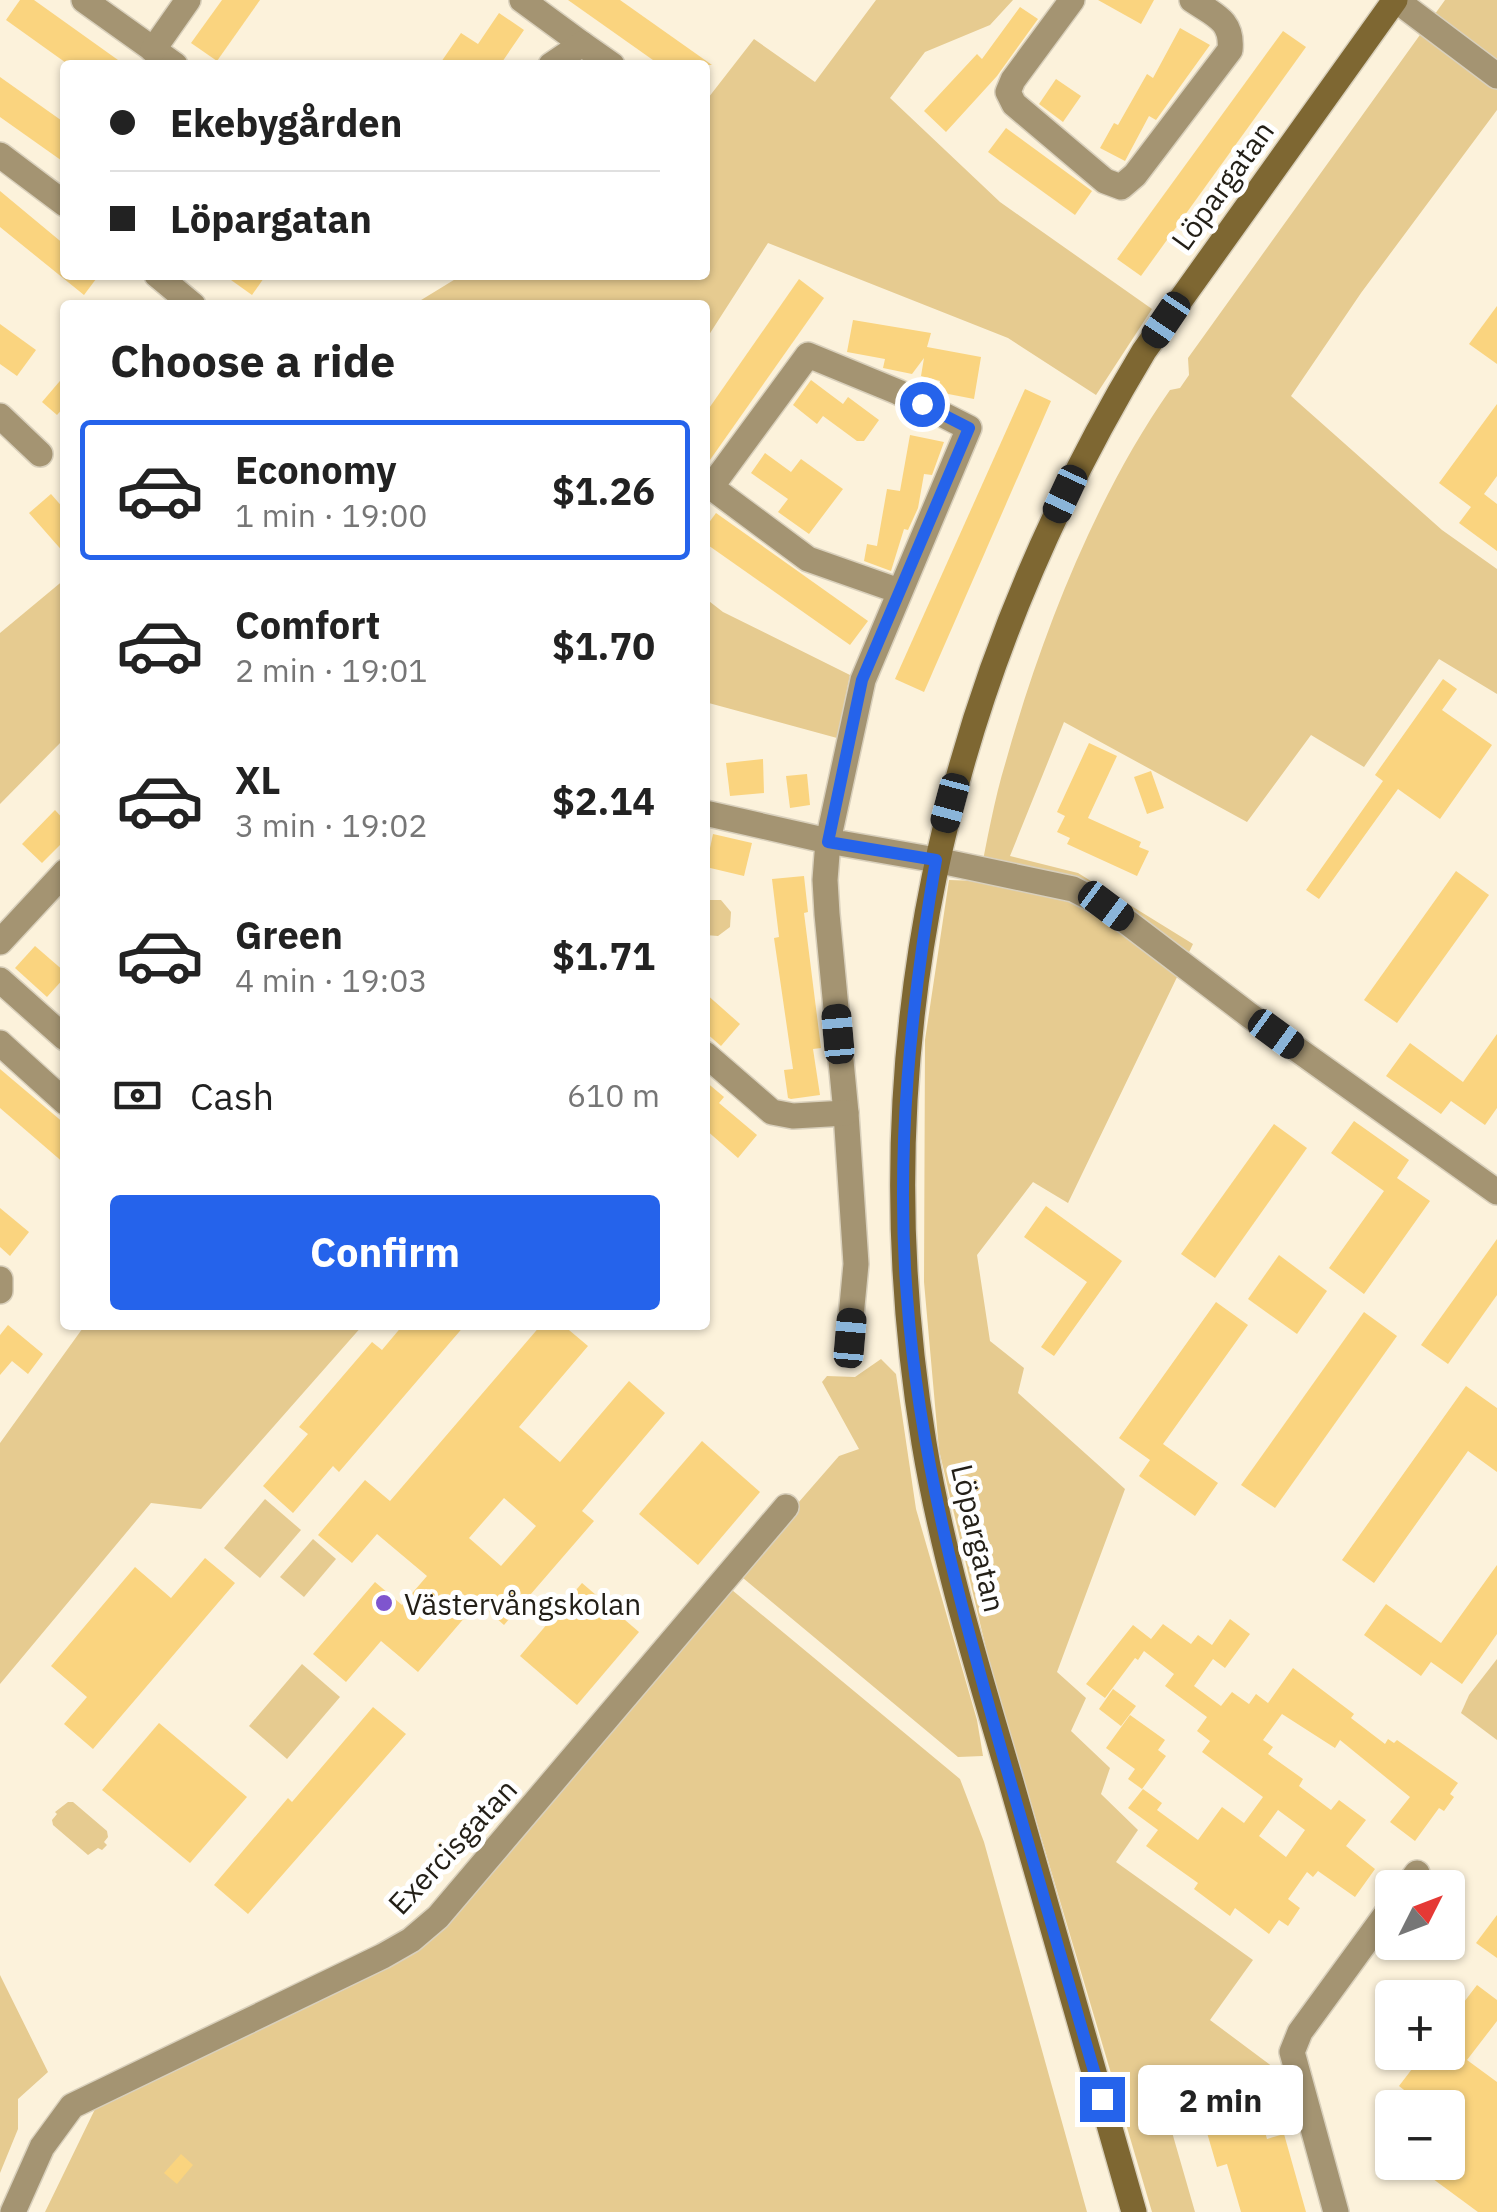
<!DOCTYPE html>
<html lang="en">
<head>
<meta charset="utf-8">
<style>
  :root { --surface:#fff; --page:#f2f2f2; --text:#222; --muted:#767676; --line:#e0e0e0; --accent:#2563eb }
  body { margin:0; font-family:"IBM Plex Sans",sans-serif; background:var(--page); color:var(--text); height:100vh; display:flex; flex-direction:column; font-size:38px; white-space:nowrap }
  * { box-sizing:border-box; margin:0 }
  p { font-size:32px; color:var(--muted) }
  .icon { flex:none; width:55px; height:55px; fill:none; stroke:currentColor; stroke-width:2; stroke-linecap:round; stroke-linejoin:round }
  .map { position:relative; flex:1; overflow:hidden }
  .side { position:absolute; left:60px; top:300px; width:650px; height:1030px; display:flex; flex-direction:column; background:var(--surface); border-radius:10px; box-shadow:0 2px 8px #0004 }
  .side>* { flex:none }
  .top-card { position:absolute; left:60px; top:60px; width:650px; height:220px; border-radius:10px; box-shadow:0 2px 8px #0004; display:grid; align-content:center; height:220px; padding:0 50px; background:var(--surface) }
  .needle { width:65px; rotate:48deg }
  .fabs { position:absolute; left:1375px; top:1870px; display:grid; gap:20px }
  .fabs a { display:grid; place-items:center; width:90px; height:90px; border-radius:10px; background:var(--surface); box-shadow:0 2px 8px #0004; font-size:50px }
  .end { position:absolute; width:45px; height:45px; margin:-22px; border:12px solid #2563eb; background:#fff; box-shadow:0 0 0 5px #fff }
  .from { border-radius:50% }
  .bubble { position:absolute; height:70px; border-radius:10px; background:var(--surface); box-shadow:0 2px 8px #0004; font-size:32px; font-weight:700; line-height:70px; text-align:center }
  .car { position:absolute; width:30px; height:60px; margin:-30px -15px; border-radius:12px; box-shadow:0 0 8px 2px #0007; background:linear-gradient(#222 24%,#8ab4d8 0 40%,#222 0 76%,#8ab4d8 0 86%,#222 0) }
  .top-card b { display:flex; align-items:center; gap:35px; height:95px; font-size:38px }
  .top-card b+b { border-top:2px solid var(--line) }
  .top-card i { width:25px; height:25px; background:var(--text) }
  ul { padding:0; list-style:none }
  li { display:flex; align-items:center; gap:30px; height:140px; margin:0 20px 15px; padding:0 30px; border:5px solid transparent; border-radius:10px }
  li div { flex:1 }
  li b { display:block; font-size:38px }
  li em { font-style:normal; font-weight:700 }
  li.current { border-color:var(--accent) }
  li>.icon { width:90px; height:90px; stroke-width:1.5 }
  h2 { padding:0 50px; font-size:45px; line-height:120px }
  .pay { display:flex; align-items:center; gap:25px; height:110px; padding:0 50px; font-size:38px }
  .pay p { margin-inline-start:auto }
  .primary-button { display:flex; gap:20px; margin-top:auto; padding:20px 50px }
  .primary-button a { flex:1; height:115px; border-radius:10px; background:var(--accent); color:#fff; font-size:40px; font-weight:700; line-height:115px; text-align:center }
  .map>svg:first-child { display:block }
</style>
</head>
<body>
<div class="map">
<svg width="1497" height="2212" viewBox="0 0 1497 2212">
  <rect width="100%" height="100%" fill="#fcf2db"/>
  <g fill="#e6cb90">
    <polygon points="876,0 1013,0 990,25 925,52 890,98 1000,202 1152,309 1096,395 1008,338 768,243 705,341 705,305 413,305 462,275 705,275 705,102 754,39 815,82"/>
    <path d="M 1445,0 L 1497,0 L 1497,110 L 1361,293 L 1291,396 L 1442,530 L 1497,569 L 1497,694 L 1439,659 L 1364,767 L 1311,735 L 1247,822 L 1064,722 L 1010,856 L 1078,873 L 1193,944 L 1068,1203 L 1033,1182 L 977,1255 L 990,1341 L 1024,1368 L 1018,1393 L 1125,1489 L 1057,1672 L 1086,1698 L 1071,1731 L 1110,1768 L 1101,1794 L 1138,1830 L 1116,1862 L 1253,1960 L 1210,2020 L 1273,2067 L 1161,2094 L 1195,2212 L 1152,2212 L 989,1661 L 939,1450 L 924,1282 L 925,1040 L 949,880 L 979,881 C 987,841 994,800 1006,761 C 1041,636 1095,497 1170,390 L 1180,388 L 1189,375 L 1188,358 Z"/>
    <polygon points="65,579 65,738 0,804 0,633"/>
    <polygon points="705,598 723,612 850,675 837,738 705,702"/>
    <polygon points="705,900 721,900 731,912 730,927 718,936 705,935"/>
    <polygon points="85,1325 363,1325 201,1509 151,1503 0,1684 0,1443"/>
    <polygon points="881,1359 896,1374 916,1509 977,1720 983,1756 958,1757 737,1573 839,1456 859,1449 822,1382 827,1376 855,1377"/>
    <polygon points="265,1499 301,1530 260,1578 224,1548"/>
    <polygon points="313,1539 336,1559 304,1597 280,1577"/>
    <polygon points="732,1590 960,1779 984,1842 1087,2212 45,2212 97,2105 432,1938"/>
    <polygon points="1497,1659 1497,1740 1461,1713 1469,1695"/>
    <polygon points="302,1664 340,1697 287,1759 249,1726"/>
    <polygon points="68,1802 73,1802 107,1831 108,1837 104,1842 107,1845 102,1850 98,1848 88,1855 53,1825 52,1820 57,1814 55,1812"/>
    <polygon points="0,1975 48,2072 18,2099 18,2129 0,2173"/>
  </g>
  <g fill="#fad47f" fill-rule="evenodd">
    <polygon points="20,0 34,0 125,65 69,65 6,20"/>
    <polygon points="222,0 260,0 217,61 191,43"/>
    <polygon points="568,0 620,0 712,65 660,65"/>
    <polygon points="1098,0 1154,0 1141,24"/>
    <polygon points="1020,7 1038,19 997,76 946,132 924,111 977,54 982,59"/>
    <polygon points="499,13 524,30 500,65 439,65 461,33 478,44"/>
    <polygon points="1180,28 1210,45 1156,120 1149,116 1125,161 1100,148 1114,123 1118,125 1147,74 1153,78"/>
    <polygon points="1283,31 1306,47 1141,276 1117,259"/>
    <polygon points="0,77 65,123 65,163 0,117"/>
    <polygon points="1056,79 1081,96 1063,122 1039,104"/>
    <polygon points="1006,128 1092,191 1075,215 988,152"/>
    <polygon points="0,191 65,245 65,275 99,275 84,295 0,227"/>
    <polygon points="224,275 266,275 252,295"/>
    <polygon points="799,279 824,298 705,467 705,414"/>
    <polygon points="1497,306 1497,364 1469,344"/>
    <polygon points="853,320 931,333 927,347 981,357 974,399 938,392 940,381 921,376 924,358 912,374 883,368 885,359 847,352"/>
    <polygon points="0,324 36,350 17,376 0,364"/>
    <polygon points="65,375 65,406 57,415 42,402"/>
    <polygon points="811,380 843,404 848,397 879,420 864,441 857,441 823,416 817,424 793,405"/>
    <polygon points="1025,389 1051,401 924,692 895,679"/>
    <polygon points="1497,404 1497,476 1484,494 1497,504 1497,551 1459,523 1471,507 1439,483"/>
    <polygon points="910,435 944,442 932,475 924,474 918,508 908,530 904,529 891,571 864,561 867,544 877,546 887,489 900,491"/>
    <polygon points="765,453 791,472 801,459 843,489 809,534 778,512 788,499 751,473"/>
    <polygon points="51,494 65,510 65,554 29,513"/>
    <polygon points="716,513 868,621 850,645 705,543 705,528"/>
    <polygon points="1443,679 1457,689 1442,710 1492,745 1440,819 1398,789 1319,899 1306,890 1383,781 1375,775"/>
    <polygon points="1089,743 1117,756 1088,818 1141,842 1139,847 1149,851 1137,876 1067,844 1070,838 1057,832 1065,816 1057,812"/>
    <polygon points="763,759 764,793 730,796 726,763"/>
    <polygon points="1151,771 1164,808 1147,814 1134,777"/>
    <polygon points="807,774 810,805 790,808 786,776"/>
    <polygon points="55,810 65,821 65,840 42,863 22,844"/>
    <polygon points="713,834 752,843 744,876 706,867"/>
    <polygon points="1456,871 1489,895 1397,1023 1364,1000"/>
    <polygon points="804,876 808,912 804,913 821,1048 813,1049 820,1095 791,1099 788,1098 784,1070 793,1069 774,938 779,937 772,879"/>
    <polygon points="35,946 65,972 65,977 47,997 15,968"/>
    <polygon points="705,993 740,1024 721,1046 705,1032"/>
    <polygon points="1497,1034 1497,1108 1485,1125 1451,1101 1441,1114 1386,1076 1410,1043 1463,1082"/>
    <polygon points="0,1069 65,1124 65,1164 0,1108"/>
    <polygon points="705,1081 724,1097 719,1103 757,1135 738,1158 705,1129"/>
    <polygon points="1354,1121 1409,1160 1397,1178 1430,1201 1364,1294 1329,1268 1384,1191 1331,1153"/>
    <polygon points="1274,1124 1307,1148 1215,1278 1181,1254"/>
    <polygon points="1046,1206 1122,1261 1054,1356 1041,1347 1087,1282 1024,1237"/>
    <polygon points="0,1208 29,1232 10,1256 0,1247"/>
    <polygon points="1497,1239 1497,1295 1448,1364 1421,1345"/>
    <polygon points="1279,1255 1327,1291 1297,1334 1248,1299"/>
    <polygon points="1216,1302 1248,1325 1163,1444 1218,1483 1195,1516 1139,1476 1150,1460 1119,1438"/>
    <polygon points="1364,1312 1397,1336 1275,1508 1241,1485"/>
    <polygon points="8,1325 43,1354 28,1374 12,1361 0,1375 0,1335"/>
    <polygon points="403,1325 465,1325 339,1472 333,1466 293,1513 263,1486 308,1434 299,1427 372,1342 382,1350"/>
    <path d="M 541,1325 L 563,1325 L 588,1346 L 519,1427 L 560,1462 L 629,1381 L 665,1413 L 582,1511 L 594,1521 L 504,1625 L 478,1602 L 418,1672 L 381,1641 L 346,1682 L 313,1654 L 375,1582 L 402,1605 L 427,1576 L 377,1534 L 352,1563 L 318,1535 L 365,1480 L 390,1501 ZM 504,1498 L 536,1526 L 501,1566 L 469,1538 Z"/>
    <polygon points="1466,1386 1497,1408 1497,1472 1468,1451 1374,1583 1342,1560"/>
    <polygon points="702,1441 760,1492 698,1565 639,1514"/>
    <polygon points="205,1558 235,1583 93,1749 64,1724 87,1697 51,1666 135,1567 171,1598"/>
    <polygon points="1497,1565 1497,1634 1462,1684 1431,1662 1421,1676 1364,1635 1386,1604 1441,1643"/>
    <polygon points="582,1583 639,1632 577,1705 520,1656"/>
    <path d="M 1230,1619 L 1250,1634 L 1225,1668 L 1213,1659 L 1194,1686 L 1221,1706 L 1232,1692 L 1249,1704 L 1256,1694 L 1268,1703 L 1293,1668 L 1354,1714 L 1351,1718 L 1385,1744 L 1388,1739 L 1394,1743 L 1397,1740 L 1458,1783 L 1450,1794 L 1454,1797 L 1444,1811 L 1439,1808 L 1415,1841 L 1390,1822 L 1410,1797 L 1340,1740 L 1335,1748 L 1282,1714 L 1263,1740 L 1273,1747 L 1268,1754 L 1303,1779 L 1299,1786 L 1331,1810 L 1339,1800 L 1366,1820 L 1346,1846 L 1375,1869 L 1355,1897 L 1318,1871 L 1313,1877 L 1307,1872 L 1288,1899 L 1300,1908 L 1288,1926 L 1279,1920 L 1269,1934 L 1235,1908 L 1230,1916 L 1194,1889 L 1198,1883 L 1146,1846 L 1158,1830 L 1128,1808 L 1143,1789 L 1162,1803 L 1157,1810 L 1198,1840 L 1222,1807 L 1244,1823 L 1263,1797 L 1202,1752 L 1210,1741 L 1197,1731 L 1207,1717 L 1165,1686 L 1174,1674 L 1144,1651 L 1138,1660 L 1135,1658 L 1105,1698 L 1086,1684 L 1133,1625 L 1151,1639 L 1163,1624 L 1191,1644 L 1198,1635 L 1212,1645 ZM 1278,1810 L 1305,1830 L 1286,1857 L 1259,1836 Z"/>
    <polygon points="1113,1689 1136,1706 1121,1726 1099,1709"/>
    <polygon points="373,1707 406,1734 248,1914 214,1885 288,1798 292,1802"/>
    <polygon points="1130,1715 1165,1740 1158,1750 1166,1756 1142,1789 1128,1779 1135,1769 1106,1748"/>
    <polygon points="159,1723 247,1797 190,1863 102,1790"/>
    <polygon points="1497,1915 1497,1958 1476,1943"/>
    <polygon points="1477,1985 1497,2000 1497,2021 1467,2060 1497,2082 1497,2212 1478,2212 1410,2162 1448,2162 1448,2129 1463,2108 1427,2108 1399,2086 1425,2052 1448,2052 1448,2023"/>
    <polygon points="1257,2104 1267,2139 1284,2134 1306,2212 1241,2212 1227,2164 1217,2167 1203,2119"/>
    <polygon points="181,2154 193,2165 177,2184 164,2173"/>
  </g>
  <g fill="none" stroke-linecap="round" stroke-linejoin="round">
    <defs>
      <g id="street">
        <polyline points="84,0 175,65"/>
        <polyline points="522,0 582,44"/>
        <path d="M 1072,0 L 1013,80 L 1008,92 L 1014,104 L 1105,181 L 1121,187 L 1135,175 L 1230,50 C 1233,20 1214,15 1192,0"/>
        <polyline points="1396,0 1497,76"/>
        <polyline points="153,50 188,0"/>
        <polyline points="551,65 582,44 612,65"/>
        <polyline points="0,155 65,204"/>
        <polyline points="157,275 193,305"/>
        <polyline points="0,416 40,454"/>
        <polyline points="899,591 808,559 711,487 808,355 898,392 969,428 863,680 828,841 936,860 1073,889 1106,906 1249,1015 1497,1192"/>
        <polyline points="705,813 828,841 825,880 827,914 846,1113 856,1264 849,1338"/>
        <polyline points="0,942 65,872"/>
        <polyline points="0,980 65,1038"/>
        <polyline points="0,1043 65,1102"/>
        <polyline points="705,1054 772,1112 793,1116 846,1113"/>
        <polyline points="0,1279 0,1291"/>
        <polyline points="1406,1888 1417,1873"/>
        <polyline points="13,2212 42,2147 72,2106 383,1956 411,1940 438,1917 786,1507"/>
        <polyline points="1336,2212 1292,2052 1300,2032 1392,1906"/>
      </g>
      <path id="secondary" d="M 1134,2212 C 1093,2069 1052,1925 1011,1782 C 978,1670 943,1558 924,1443 C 860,1054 942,686 1144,351 L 1395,0"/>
    </defs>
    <use href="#street" stroke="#d9d0bc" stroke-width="28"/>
    <use href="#secondary" stroke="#d9d0bc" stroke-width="28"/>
    <use href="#street" stroke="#a49472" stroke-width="25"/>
    <use href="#secondary" stroke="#7e6732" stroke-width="25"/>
  </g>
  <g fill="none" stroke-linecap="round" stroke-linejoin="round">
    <path stroke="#2563eb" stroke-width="12" d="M 922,404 L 969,428 L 862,680 L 828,842 L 936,860 C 911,1005 895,1150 907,1297 C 919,1458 961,1609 1005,1763 C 1037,1875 1069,1987 1102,2099"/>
  </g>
  <circle fill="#7f55ce" stroke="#fff" stroke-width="4" cx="384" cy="1603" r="10"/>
  <g text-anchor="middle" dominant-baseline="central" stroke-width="10" stroke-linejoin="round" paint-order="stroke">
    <g font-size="30" fill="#231f17" stroke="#fff">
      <text transform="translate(1222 185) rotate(-54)">Löpargatan</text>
      <text transform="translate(979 1538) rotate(77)">Löpargatan</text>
      <text transform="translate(452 1846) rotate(-47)">Exercisgatan</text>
    </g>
    <g font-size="30" fill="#231f17" stroke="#fff" text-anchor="start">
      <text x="404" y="1603">Västervångskolan</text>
    </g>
  </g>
</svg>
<div class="fabs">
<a><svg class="needle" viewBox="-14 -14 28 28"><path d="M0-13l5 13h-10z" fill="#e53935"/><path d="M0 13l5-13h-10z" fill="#767676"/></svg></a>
<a>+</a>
<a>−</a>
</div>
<i class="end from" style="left:922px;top:404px"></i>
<i class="end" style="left:1102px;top:2099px"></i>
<div class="bubble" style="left:1138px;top:2065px;width:165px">2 min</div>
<i class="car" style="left:1166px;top:320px;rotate:214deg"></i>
<i class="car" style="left:1065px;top:494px;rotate:205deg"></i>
<i class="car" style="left:950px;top:803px;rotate:195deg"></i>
<i class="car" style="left:1106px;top:906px;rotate:127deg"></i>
<i class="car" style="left:838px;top:1034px;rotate:355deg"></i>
<i class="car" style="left:1276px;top:1034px;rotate:126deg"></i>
<i class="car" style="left:850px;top:1338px;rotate:5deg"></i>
<div class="top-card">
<b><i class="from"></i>Ekebygården</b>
<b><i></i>Löpargatan</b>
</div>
<section class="side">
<h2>Choose a ride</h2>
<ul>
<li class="current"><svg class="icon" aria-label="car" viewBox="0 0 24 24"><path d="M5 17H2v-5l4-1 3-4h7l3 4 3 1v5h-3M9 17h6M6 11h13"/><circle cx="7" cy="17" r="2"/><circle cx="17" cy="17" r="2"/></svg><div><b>Economy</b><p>1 min · 19:00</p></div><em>$1.26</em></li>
<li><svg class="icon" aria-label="car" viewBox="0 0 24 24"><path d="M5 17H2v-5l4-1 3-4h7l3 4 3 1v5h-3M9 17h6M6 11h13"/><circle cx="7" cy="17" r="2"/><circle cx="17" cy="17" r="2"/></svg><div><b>Comfort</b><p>2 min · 19:01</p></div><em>$1.70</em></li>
<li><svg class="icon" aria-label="car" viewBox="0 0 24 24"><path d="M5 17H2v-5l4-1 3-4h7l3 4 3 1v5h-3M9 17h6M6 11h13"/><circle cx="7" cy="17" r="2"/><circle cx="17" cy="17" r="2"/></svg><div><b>XL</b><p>3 min · 19:02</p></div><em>$2.14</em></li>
<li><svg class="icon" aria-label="car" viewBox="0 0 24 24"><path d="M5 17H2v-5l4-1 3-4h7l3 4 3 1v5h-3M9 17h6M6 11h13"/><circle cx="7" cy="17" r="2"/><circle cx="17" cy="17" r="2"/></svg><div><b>Green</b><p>4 min · 19:03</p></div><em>$1.71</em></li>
</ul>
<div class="pay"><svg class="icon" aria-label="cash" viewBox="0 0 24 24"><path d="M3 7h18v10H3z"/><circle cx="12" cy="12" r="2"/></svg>Cash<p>610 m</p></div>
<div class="primary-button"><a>Confirm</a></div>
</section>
</div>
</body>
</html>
